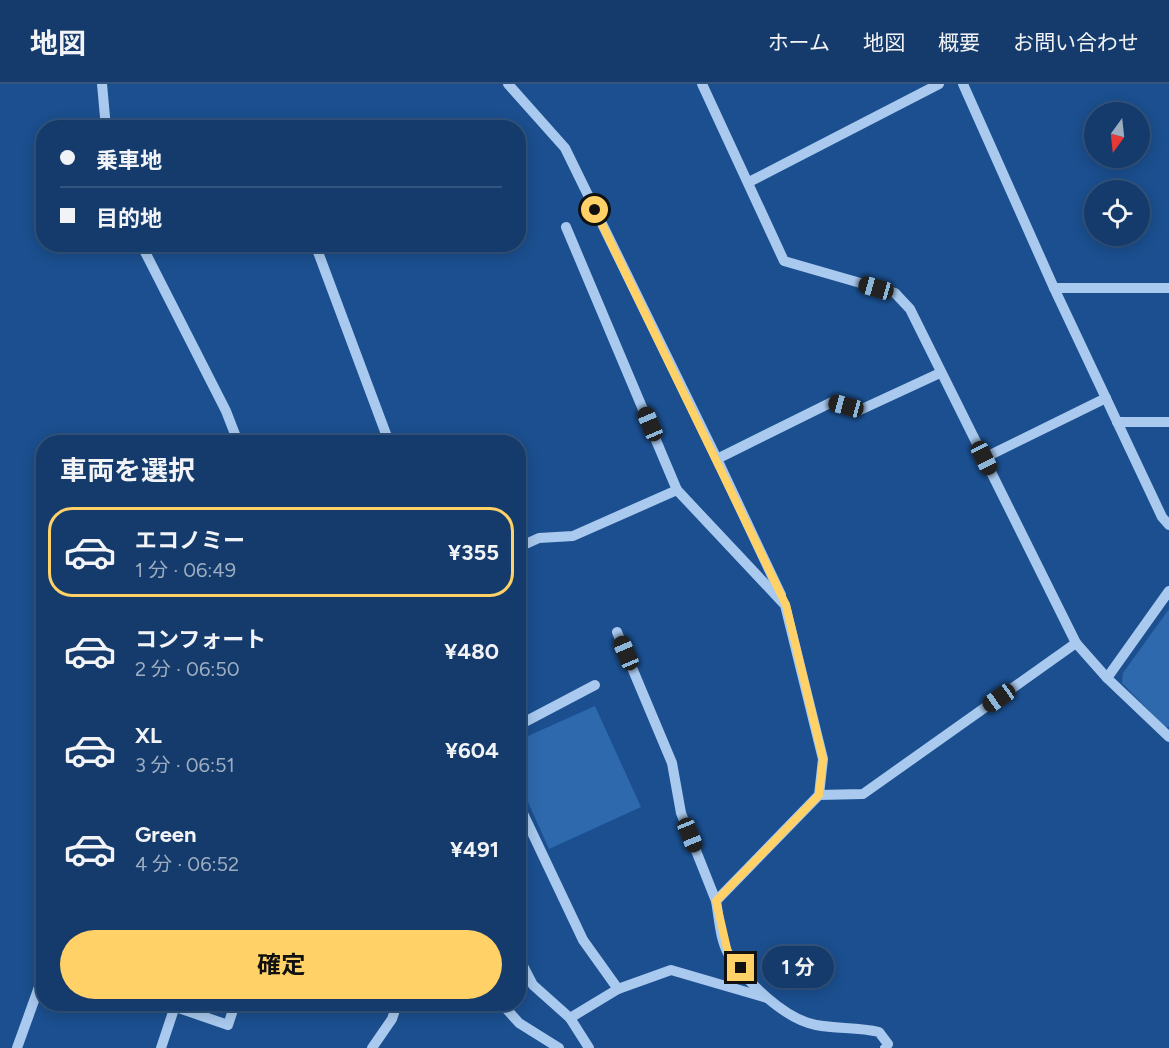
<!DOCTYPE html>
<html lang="ja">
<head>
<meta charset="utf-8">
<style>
  :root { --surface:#143b6b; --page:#1d4271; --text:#f1f3f6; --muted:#9dadc1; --line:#33557e; --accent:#ffd166 }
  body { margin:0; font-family:Figtree,"Noto Sans JP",sans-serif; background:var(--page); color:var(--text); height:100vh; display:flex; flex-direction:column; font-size:22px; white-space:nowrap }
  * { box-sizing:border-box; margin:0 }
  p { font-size:20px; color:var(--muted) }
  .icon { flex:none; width:33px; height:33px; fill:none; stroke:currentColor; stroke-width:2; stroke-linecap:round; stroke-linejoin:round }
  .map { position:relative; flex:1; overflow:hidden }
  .details { position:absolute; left:36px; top:351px; width:490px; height:576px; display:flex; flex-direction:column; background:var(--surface); border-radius:24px; box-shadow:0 3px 15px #0003,0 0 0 2px var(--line) }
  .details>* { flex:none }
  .hud { position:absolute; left:36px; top:36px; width:490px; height:132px; border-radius:24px; box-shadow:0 3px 15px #0003,0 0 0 2px var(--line); display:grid; align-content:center; height:132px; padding:0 24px; background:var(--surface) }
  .needle { width:39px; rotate:195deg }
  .controls { position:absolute; left:1084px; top:18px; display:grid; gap:12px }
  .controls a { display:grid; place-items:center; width:66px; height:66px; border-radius:50%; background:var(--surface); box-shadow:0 3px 15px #0003,0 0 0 2px var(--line); font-size:30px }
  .end { position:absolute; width:27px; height:27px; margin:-14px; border:8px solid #ffd166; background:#111; box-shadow:0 0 0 3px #111 }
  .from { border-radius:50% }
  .bubble { position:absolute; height:42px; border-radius:21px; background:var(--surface); box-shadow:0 3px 15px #0003,0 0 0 2px var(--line); font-size:20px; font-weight:700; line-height:42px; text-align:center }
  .car { position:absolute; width:18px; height:36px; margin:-18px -9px; border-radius:8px; box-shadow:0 0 4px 2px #0007; background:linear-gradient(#222 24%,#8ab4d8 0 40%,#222 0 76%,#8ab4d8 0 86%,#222 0) }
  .hud b { display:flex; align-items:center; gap:21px; height:57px; font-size:22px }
  .hud b+b { border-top:2px solid var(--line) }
  .hud i { width:15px; height:15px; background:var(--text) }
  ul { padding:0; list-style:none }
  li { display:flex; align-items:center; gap:18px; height:90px; margin:0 12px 9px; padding:0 12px; border:3px solid transparent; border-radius:24px }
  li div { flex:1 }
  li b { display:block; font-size:22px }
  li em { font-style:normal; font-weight:700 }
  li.current { border-color:var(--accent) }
  li>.icon { width:54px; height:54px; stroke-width:1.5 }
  h2 { padding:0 24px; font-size:27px; line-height:72px }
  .cta { display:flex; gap:12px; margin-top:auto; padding:12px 24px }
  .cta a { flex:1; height:69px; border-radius:36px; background:var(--accent); color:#111; font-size:24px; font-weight:700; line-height:69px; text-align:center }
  header { display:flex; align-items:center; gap:36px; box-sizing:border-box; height:84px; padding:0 30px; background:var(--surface); border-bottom:2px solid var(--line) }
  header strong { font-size:28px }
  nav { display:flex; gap:33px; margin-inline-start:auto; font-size:21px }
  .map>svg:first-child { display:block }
</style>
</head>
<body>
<header>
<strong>地図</strong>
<nav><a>ホーム</a><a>地図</a><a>概要</a><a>お問い合わせ</a></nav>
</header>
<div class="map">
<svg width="1169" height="964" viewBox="0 0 1169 964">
  <rect width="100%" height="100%" fill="#1b4f8f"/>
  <g fill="#2e69ad">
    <polygon points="1169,525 1169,643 1165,643 1122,599 1123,589"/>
    <polygon points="595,622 641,723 549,765 519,698 519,656"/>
  </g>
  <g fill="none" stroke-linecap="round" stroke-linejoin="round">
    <g stroke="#a9c9ee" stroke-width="10">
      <polyline points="102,0 106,44"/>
      <polyline points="508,0 565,64 717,375"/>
      <polyline points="702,0 784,177 895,209 910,225 1076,559 1107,594 1169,653"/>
      <polyline points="963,0 1054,204 1162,433 1169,441"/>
      <polyline points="271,43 271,44"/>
      <polyline points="749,98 939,0"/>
      <path d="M 566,143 L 677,406 L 785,521 L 823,675 L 819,711 L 716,817 C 719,833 720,857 729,871 C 746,897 784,935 816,941 C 837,945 858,943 879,948 L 888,960 L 885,964"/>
      <polyline points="141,160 226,327 238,358"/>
      <polyline points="315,160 389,358"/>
      <polyline points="1054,204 1169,204"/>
      <polyline points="1117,338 1169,338"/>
      <polyline points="984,374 1106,314"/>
      <polyline points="519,463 539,454 573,452 677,406"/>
      <polyline points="781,511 717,375 832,318 860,326 940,289"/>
      <polyline points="617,548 672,679 681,729 716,817"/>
      <polyline points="1107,594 1169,507"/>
      <polyline points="519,641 595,601"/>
      <polyline points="819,711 863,710 1076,559"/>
      <polyline points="519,721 583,856 618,905 570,934 589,964"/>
      <polyline points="519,874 533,901 570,934"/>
      <polyline points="618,905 671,886 767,914"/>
      <polyline points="167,920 228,941 235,920"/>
      <polyline points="502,920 519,939 559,964"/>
      <polyline points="17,964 44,889"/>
      <polyline points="161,964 175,922"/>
      <polyline points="372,964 392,935 397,920"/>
    </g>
  </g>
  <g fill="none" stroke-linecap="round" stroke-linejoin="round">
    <polyline stroke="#ffd166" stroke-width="8" points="595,126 786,521 823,675 819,711 716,817 728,869 741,884"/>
  </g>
</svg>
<div class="controls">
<a><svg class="needle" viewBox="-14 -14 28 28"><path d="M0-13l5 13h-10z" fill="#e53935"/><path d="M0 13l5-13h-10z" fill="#9dadc1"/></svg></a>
<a><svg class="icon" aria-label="locate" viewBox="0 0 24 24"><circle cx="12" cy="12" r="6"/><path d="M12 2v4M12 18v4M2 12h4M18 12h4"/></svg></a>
</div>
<i class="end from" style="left:595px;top:126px"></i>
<i class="end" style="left:741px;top:884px"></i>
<div class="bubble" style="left:762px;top:862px;width:72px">1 分</div>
<i class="car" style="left:876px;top:204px;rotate:286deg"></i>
<i class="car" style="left:846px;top:322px;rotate:285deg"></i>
<i class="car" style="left:650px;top:340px;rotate:337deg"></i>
<i class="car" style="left:984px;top:374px;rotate:154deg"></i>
<i class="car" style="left:626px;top:569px;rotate:337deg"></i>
<i class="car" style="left:999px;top:614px;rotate:235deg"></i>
<i class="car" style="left:690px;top:751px;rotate:158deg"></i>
<div class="hud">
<b><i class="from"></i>乗車地</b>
<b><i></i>目的地</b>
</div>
<section class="details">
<h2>車両を選択</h2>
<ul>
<li class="current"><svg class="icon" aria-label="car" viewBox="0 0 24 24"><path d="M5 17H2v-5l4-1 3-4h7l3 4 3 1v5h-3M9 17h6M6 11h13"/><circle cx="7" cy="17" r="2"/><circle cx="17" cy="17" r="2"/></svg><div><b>エコノミー</b><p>1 分 · 06:49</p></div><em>¥355</em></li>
<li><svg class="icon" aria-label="car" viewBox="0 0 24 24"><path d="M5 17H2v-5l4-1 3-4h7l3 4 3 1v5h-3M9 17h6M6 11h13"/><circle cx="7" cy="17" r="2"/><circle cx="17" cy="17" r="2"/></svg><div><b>コンフォート</b><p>2 分 · 06:50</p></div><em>¥480</em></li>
<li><svg class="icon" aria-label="car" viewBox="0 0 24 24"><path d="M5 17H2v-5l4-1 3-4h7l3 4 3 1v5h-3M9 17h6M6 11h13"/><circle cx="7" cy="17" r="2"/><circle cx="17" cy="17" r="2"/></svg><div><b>XL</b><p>3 分 · 06:51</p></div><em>¥604</em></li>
<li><svg class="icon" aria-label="car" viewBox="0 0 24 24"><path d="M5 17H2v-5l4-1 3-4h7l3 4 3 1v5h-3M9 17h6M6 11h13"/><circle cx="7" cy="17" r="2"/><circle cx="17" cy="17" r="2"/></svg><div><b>Green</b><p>4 分 · 06:52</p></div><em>¥491</em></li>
</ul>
<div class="cta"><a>確定</a></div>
</section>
</div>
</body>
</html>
